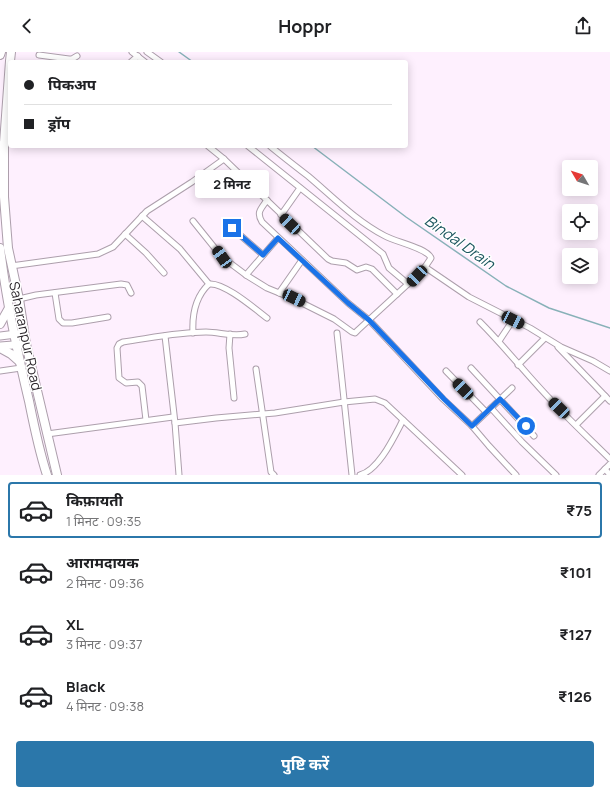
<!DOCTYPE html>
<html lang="hi">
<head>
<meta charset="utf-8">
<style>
  :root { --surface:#fff; --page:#f6f6f6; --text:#202124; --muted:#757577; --line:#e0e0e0; --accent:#2b77aa }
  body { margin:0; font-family:Manrope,"Noto Sans Devanagari",sans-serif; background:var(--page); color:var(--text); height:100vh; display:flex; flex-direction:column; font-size:15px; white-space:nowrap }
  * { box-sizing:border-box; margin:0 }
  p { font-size:13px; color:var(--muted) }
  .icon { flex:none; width:22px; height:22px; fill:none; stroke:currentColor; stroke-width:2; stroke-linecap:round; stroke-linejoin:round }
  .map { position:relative; height:423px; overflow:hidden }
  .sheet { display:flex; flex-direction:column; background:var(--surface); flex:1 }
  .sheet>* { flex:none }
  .hud { position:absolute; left:8px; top:8px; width:400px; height:88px; border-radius:4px; box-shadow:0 2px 10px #0003; display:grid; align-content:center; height:88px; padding:0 16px; background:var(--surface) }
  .needle { width:26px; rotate:309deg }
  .controls { position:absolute; left:562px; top:108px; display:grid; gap:8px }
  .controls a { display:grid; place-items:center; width:36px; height:36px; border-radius:4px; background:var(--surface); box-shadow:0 2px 10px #0003; font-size:20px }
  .end { position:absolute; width:18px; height:18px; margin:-9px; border:5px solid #1a73e8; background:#fff; box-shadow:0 0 0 2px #fff }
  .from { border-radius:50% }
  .bubble { position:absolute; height:28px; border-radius:4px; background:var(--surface); box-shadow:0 2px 10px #0003; font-size:13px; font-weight:700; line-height:28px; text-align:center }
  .car { position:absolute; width:12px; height:24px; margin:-12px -6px; border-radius:5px; box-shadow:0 0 3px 1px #0007; background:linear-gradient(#222 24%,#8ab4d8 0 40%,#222 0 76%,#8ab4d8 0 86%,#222 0) }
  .hud b { display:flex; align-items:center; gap:14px; height:38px; font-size:15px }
  .hud b+b { border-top:1px solid var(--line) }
  .hud i { width:10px; height:10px; background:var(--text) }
  ul { padding:7px 0 0; list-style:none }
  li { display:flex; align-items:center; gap:12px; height:56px; margin:0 8px 6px; padding:0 8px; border:2px solid transparent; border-radius:4px }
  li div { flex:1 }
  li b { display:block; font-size:15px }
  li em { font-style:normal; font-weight:700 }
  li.on { border-color:var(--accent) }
  li>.icon { width:36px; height:36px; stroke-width:1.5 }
  .action { display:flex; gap:8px; margin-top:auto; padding:8px 16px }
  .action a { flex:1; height:46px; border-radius:4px; background:var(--accent); color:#fff; font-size:16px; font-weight:700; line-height:46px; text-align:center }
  header { display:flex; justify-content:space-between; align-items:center; height:52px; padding:0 16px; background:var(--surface); font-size:18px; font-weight:700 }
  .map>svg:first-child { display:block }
</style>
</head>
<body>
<header><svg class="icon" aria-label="back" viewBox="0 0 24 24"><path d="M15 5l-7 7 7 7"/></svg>Hoppr<svg class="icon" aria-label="share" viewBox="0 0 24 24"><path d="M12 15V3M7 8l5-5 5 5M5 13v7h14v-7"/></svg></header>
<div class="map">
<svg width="610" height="423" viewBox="0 0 610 423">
  <rect width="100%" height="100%" fill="#fef0fe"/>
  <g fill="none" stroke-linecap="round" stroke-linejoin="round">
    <g stroke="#88b1b8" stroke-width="1.5">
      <polyline points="179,0 193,10"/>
      <polyline points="312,94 406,165 506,234 549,256 610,276"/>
    </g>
    <defs>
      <g id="street">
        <polyline points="132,0 145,10"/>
        <polyline points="147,0 161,10"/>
        <polyline points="39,3 69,7 72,7 77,4"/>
        <polyline points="131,10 138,4"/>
        <polyline points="0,93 10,84"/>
        <polyline points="208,94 224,107 328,207 332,209 346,211 357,218 366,215 372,217 397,242"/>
        <polyline points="248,94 383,202 389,216 408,232"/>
        <path d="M 270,94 C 282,104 295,114 308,124 C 333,145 356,169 385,184 C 396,190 427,196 431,206 L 425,215"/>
        <path d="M 267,148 C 261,157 256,160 262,170 L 348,251 L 369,268 L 443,347 L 472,374 L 489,394 L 516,423"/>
        <polyline points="281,163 300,136"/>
        <polyline points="142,164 180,197 209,232"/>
        <polyline points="193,169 222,205 246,223 267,236 294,247 334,267 352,280 355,281 358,278 408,232 425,215 469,245 530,276 561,295 593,309 610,319"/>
        <polyline points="232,176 263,203"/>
        <polyline points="125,182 146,201 164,221"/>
        <polyline points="11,214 98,202 113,195 147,159 192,130 224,107"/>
        <polyline points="246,223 278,186"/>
        <polyline points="55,241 59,267 63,271 72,271 108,265"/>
        <polyline points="279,241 302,208"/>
        <polyline points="19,247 36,243 121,232 127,233 131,241"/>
        <path d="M 480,270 C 505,295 526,322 550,347 C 569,368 590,387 610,407"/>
        <path d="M 193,281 C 192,263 195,245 209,232 C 224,230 255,257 267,266"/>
        <polyline points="337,281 352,423"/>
        <polyline points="230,282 229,296 234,346"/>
        <polyline points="165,284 175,371 179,423"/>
        <polyline points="499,289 513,268"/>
        <polyline points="558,295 610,349"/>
        <polyline points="518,313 545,286"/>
        <polyline points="471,316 534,384"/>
        <polyline points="256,317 271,420 274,423"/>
        <polyline points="0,319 21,316"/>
        <polyline points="446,319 486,360"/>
        <polyline points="491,356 522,390 556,423"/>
        <path d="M 146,368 L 142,334 L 138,330 L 126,331 L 119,326 L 117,296 L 119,292 L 123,290 C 151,286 178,280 206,280 C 219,280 232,285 245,282"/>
        <polyline points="175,371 216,366 275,361 344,350 375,347 385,351 462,423"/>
        <polyline points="576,373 605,344"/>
        <polyline points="472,374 512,336"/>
        <polyline points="47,382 173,365"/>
        <polyline points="605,417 610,423"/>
        <path d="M 360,423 C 379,418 394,385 403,368"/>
        <polyline points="599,423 610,412"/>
      </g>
      <g id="secondary">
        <polyline points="0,284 24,281"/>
        <polyline points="0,294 26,292"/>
      </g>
      <g id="primary">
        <polyline points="11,0 10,9 4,91 4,145 8,196 19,247 26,292 57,423"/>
        <polyline points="0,3 1,0"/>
        <path d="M 0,196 C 6,247 17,299 29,349 C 34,374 39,399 47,423"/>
        <polyline points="0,272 9,256"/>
        <polyline points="0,296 11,302 20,310"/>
      </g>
    </defs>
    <use href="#street" stroke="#ad9fac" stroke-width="7"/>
    <use href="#secondary" stroke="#ad9fac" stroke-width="9"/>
    <use href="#primary" stroke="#ad9fac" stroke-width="10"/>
    <use href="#street" stroke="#fff" stroke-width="5"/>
    <use href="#secondary" stroke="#fff" stroke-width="7"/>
    <use href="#primary" stroke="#fff" stroke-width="8"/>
  </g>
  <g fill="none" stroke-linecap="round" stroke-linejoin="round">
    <polyline stroke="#1a73e8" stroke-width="5" points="232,176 263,203 278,186 348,251 369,268 444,347 472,374 500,347 526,374"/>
  </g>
  <g text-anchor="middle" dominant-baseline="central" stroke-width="3" stroke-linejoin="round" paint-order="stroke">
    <g font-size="14" fill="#2e292e" stroke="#fff">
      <text transform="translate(26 284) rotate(78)">Saharanpur Road</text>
    </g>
    <g font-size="15" font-style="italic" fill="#1c565f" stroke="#fff">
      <text transform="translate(460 190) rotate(35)">Bindal Drain</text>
    </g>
  </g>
</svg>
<div class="controls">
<a><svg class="needle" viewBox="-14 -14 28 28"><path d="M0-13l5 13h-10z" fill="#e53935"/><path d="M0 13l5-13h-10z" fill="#757577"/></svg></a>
<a><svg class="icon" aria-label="locate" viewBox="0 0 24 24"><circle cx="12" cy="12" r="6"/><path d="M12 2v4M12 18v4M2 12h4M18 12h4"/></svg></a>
<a><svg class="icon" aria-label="layers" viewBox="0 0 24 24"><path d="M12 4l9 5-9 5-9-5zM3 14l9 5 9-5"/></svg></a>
</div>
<i class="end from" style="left:526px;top:374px"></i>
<i class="end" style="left:232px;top:176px"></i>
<div class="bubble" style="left:195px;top:118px;width:74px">2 मिनट</div>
<i class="car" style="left:290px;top:172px;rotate:313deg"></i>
<i class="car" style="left:222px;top:205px;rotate:325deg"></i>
<i class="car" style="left:417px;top:224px;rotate:223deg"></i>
<i class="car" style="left:294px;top:246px;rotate:115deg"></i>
<i class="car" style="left:513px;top:268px;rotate:117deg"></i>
<i class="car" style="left:463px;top:337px;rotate:316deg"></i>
<i class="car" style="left:559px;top:356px;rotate:314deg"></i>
<div class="hud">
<b><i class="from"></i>पिकअप</b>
<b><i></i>ड्रॉप</b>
</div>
</div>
<section class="sheet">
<ul>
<li class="on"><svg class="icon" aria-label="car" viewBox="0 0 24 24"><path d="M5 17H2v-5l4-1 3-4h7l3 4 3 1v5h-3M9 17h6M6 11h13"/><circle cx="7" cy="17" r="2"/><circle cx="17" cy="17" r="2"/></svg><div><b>किफ़ायती</b><p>1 मिनट · 09:35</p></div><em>₹75</em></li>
<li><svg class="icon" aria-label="car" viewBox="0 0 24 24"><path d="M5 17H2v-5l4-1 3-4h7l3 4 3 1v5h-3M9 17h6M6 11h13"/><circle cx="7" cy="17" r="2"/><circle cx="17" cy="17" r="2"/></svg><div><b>आरामदायक</b><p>2 मिनट · 09:36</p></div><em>₹101</em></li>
<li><svg class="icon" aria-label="car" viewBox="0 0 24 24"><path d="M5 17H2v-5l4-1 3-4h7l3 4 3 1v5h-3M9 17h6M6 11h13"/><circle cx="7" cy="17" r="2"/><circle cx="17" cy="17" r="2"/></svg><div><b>XL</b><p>3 मिनट · 09:37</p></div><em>₹127</em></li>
<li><svg class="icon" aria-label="car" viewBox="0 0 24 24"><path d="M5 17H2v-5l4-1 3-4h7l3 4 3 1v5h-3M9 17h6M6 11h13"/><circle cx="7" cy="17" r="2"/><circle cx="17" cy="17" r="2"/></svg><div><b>Black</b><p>4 मिनट · 09:38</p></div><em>₹126</em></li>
</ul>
<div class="action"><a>पुष्टि करें</a></div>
</section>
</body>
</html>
